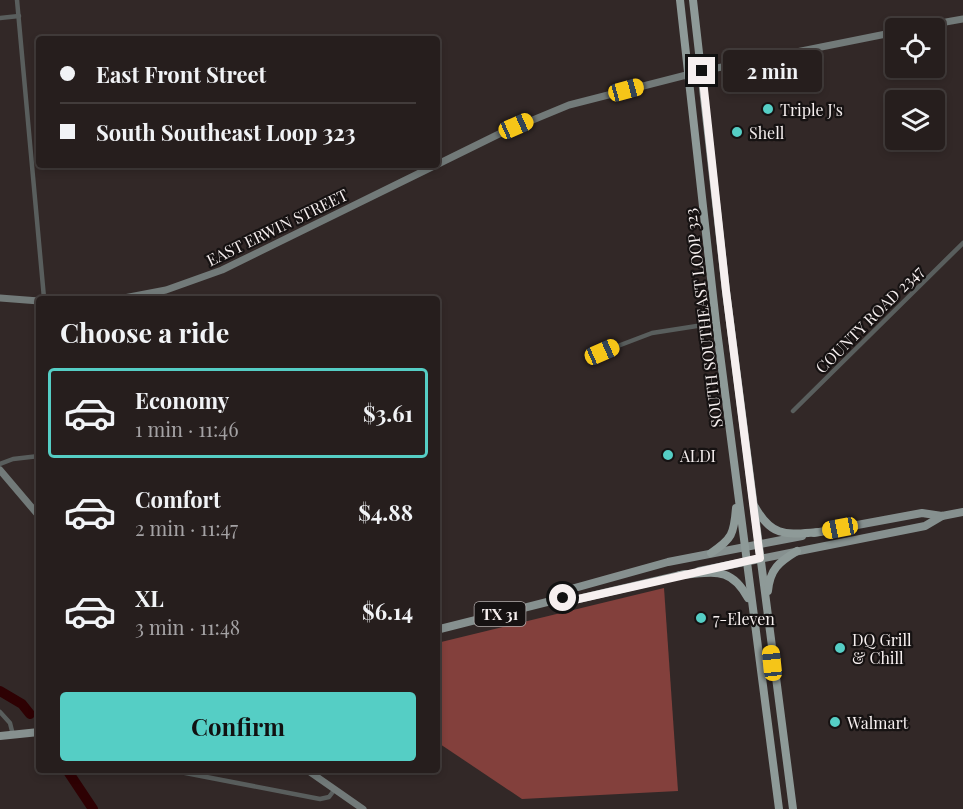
<!DOCTYPE html>
<html lang="en">
<head>
<meta charset="utf-8">
<style>
  :root { --surface:#261e1d; --page:#2e2726; --text:#f1f3f6; --muted:#a4a2a4; --line:#423c3b; --accent:#55cec5 }
  body { margin:0; font-family:"Playfair Display",serif; background:var(--page); color:var(--text); height:100vh; display:flex; flex-direction:column; font-size:22px; white-space:nowrap }
  * { box-sizing:border-box; margin:0 }
  p { font-size:20px; color:var(--muted) }
  .icon { flex:none; width:33px; height:33px; fill:none; stroke:currentColor; stroke-width:2; stroke-linecap:round; stroke-linejoin:round }
  .map { position:relative; flex:1; overflow:hidden }
  .sheet { position:absolute; left:36px; top:296px; width:404px; height:477px; display:flex; flex-direction:column; background:var(--surface); border-radius:6px; box-shadow:0 3px 9px #0003,0 0 0 2px var(--line) }
  .sheet>* { flex:none }
  .banner { position:absolute; left:36px; top:36px; width:404px; height:132px; border-radius:6px; box-shadow:0 3px 9px #0003,0 0 0 2px var(--line); display:grid; align-content:center; height:132px; padding:0 24px; background:var(--surface) }
  .fabs { position:absolute; left:885px; top:18px; display:grid; gap:12px }
  .fabs a { display:grid; place-items:center; width:60px; height:60px; border-radius:6px; background:var(--surface); box-shadow:0 3px 9px #0003,0 0 0 2px var(--line); font-size:30px }
  .end { position:absolute; width:27px; height:27px; margin:-14px; border:8px solid #f6efef; background:#111; box-shadow:0 0 0 3px #111 }
  .from { border-radius:50% }
  .bubble { position:absolute; height:42px; border-radius:6px; background:var(--surface); box-shadow:0 3px 9px #0003,0 0 0 2px var(--line); font-size:20px; font-weight:700; line-height:42px; text-align:center }
  .car { position:absolute; width:18px; height:36px; margin:-18px -9px; border-radius:8px; box-shadow:0 0 4px 2px #0007; background:linear-gradient(#f5c518 24%,#345 0 40%,#f5c518 0 76%,#345 0 86%,#f5c518 0) }
  .banner b { display:flex; align-items:center; gap:21px; height:57px; font-size:22px }
  .banner b+b { border-top:2px solid var(--line) }
  .banner i { width:15px; height:15px; background:var(--text) }
  ul { padding:0; list-style:none }
  li { display:flex; align-items:center; gap:18px; height:90px; margin:0 12px 9px; padding:0 12px; border:3px solid transparent; border-radius:6px }
  li div { flex:1 }
  li b { display:block; font-size:22px }
  li em { font-style:normal; font-weight:700 }
  li.on { border-color:var(--accent) }
  li>.icon { width:54px; height:54px; stroke-width:1.5 }
  h2 { padding:0 24px; font-size:27px; line-height:72px }
  .cta { display:flex; gap:12px; margin-top:auto; padding:12px 24px }
  .cta a { flex:1; height:69px; border-radius:6px; background:var(--accent); color:#111; font-size:24px; font-weight:700; line-height:69px; text-align:center }
  .map>svg:first-child { display:block }
</style>
</head>
<body>
<div class="map">
<svg width="963" height="809" viewBox="0 0 963 809">
  <rect width="100%" height="100%" fill="#322827"/>
  <polygon fill="#83403c" points="664,588 678,791 522,799 437,742 437,643"/>
  <g fill="none" stroke-linecap="round" stroke-linejoin="round">
    <g stroke="#2e0103" stroke-width="10">
      <polyline points="0,691 22,704 30,714"/>
      <polyline points="67,770 93,809"/>
    </g>
    <g stroke="#595e5d" stroke-width="4.5">
      <polyline points="17,0 44,298"/>
      <polyline points="0,18 19,16"/>
      <polyline points="602,352 652,333 716,323"/>
      <polyline points="793,411 963,243"/>
      <polyline points="0,464 13,459 39,456"/>
      <polyline points="0,712 10,723 13,735"/>
      <polyline points="170,770 320,799 329,797 335,789"/>
    </g>
    <g stroke="#727a79" stroke-width="7">
      <polyline points="912,28 963,19"/>
      <polyline points="436,165 499,134 569,105 702,71 896,32"/>
      <polyline points="0,298 39,301"/>
      <polyline points="124,298 166,290 222,270 436,165"/>
      <polyline points="0,470 39,516"/>
      <polyline points="307,770 363,809"/>
    </g>
    <g stroke="#86908f" stroke-width="8">
      <polyline points="814,533 922,513 942,516 963,512"/>
      <polyline points="699,571 925,526 942,516"/>
      <polyline points="563,598 571,589 668,562 802,536"/>
      <polyline points="436,630 563,598 574,600 685,574"/>
      <polyline points="0,736 39,732"/>
    </g>
    <g stroke="#8e9a98" stroke-width="8">
      <polyline points="680,0 716,323 779,809"/>
      <polyline points="693,0 726,291 793,809"/>
      <path d="M 755,507 C 773,539 788,534 820,532"/>
      <path d="M 711,553 C 732,539 734,534 736,508"/>
      <path d="M 680,575 C 713,573 730,565 748,598"/>
      <path d="M 768,591 C 770,569 779,562 797,551"/>
    </g>
  </g>
  <g fill="none" stroke-linecap="round" stroke-linejoin="round">
    <polyline stroke="#f6efef" stroke-width="8" points="563,598 574,600 760,558 726,291 702,71"/>
  </g>
  <g fill="#55cec5" stroke="#161212" stroke-width="2">
    <circle cx="768" cy="109" r="6"/>
    <circle cx="737" cy="132" r="6"/>
    <circle cx="668" cy="455" r="6"/>
    <circle cx="701" cy="618" r="6"/>
    <circle cx="840" cy="648" r="6"/>
    <circle cx="835" cy="722" r="6"/>
  </g>
  <g text-anchor="middle" dominant-baseline="central" stroke-width="4.5" stroke-linejoin="round" paint-order="stroke">
    <rect fill="#161212" stroke="#b3adad" stroke-width="1.5" x="474.5" y="602" width="51" height="24" rx="4.5"/>
    <g font-size="15" font-weight="bold" fill="#f6efef">
      <text x="500" y="614">TX 31</text>
    </g>
    <g font-size="16" fill="#f6efef" stroke="#161212" text-anchor="start">
      <text x="780" y="109">Triple J's</text>
      <text x="749" y="132">Shell</text>
      <text x="680" y="455">ALDI</text>
      <text x="713" y="618">7-Eleven</text>
      <text x="852" y="639">DQ Grill<tspan x="852" dy="18">&amp; Chill</tspan></text>
      <text x="847" y="722">Walmart</text>
    </g>
    <g font-size="16" fill="#f6efef" stroke="#161212">
      <text transform="translate(277 227) rotate(-26)">EAST ERWIN STREET</text>
      <text transform="translate(703 318) rotate(-97)">SOUTH SOUTHEAST LOOP 323</text>
      <text transform="translate(869 319) rotate(-45)">COUNTY ROAD 2347</text>
    </g>
  </g>
</svg>
<div class="fabs">
<a><svg class="icon" aria-label="locate" viewBox="0 0 24 24"><circle cx="12" cy="12" r="6"/><path d="M12 2v4M12 18v4M2 12h4M18 12h4"/></svg></a>
<a><svg class="icon" aria-label="layers" viewBox="0 0 24 24"><path d="M12 4l9 5-9 5-9-5zM3 14l9 5 9-5"/></svg></a>
</div>
<i class="end from" style="left:563px;top:598px"></i>
<i class="end" style="left:702px;top:71px"></i>
<div class="bubble" style="left:723px;top:50px;width:99px">2 min</div>
<i class="car" style="left:626px;top:90px;rotate:75deg"></i>
<i class="car" style="left:516px;top:126px;rotate:66deg"></i>
<i class="car" style="left:602px;top:352px;rotate:66deg"></i>
<i class="car" style="left:840px;top:528px;rotate:259deg"></i>
<i class="car" style="left:772px;top:663px;rotate:354deg"></i>
<div class="banner">
<b><i class="from"></i>East Front Street</b>
<b><i></i>South Southeast Loop 323</b>
</div>
<section class="sheet">
<h2>Choose a ride</h2>
<ul>
<li class="on"><svg class="icon" aria-label="car" viewBox="0 0 24 24"><path d="M5 17H2v-5l4-1 3-4h7l3 4 3 1v5h-3M9 17h6M6 11h13"/><circle cx="7" cy="17" r="2"/><circle cx="17" cy="17" r="2"/></svg><div><b>Economy</b><p>1 min · 11:46</p></div><em>$3.61</em></li>
<li><svg class="icon" aria-label="car" viewBox="0 0 24 24"><path d="M5 17H2v-5l4-1 3-4h7l3 4 3 1v5h-3M9 17h6M6 11h13"/><circle cx="7" cy="17" r="2"/><circle cx="17" cy="17" r="2"/></svg><div><b>Comfort</b><p>2 min · 11:47</p></div><em>$4.88</em></li>
<li><svg class="icon" aria-label="car" viewBox="0 0 24 24"><path d="M5 17H2v-5l4-1 3-4h7l3 4 3 1v5h-3M9 17h6M6 11h13"/><circle cx="7" cy="17" r="2"/><circle cx="17" cy="17" r="2"/></svg><div><b>XL</b><p>3 min · 11:48</p></div><em>$6.14</em></li>
</ul>
<div class="cta"><a>Confirm</a></div>
</section>
</div>
</body>
</html>
